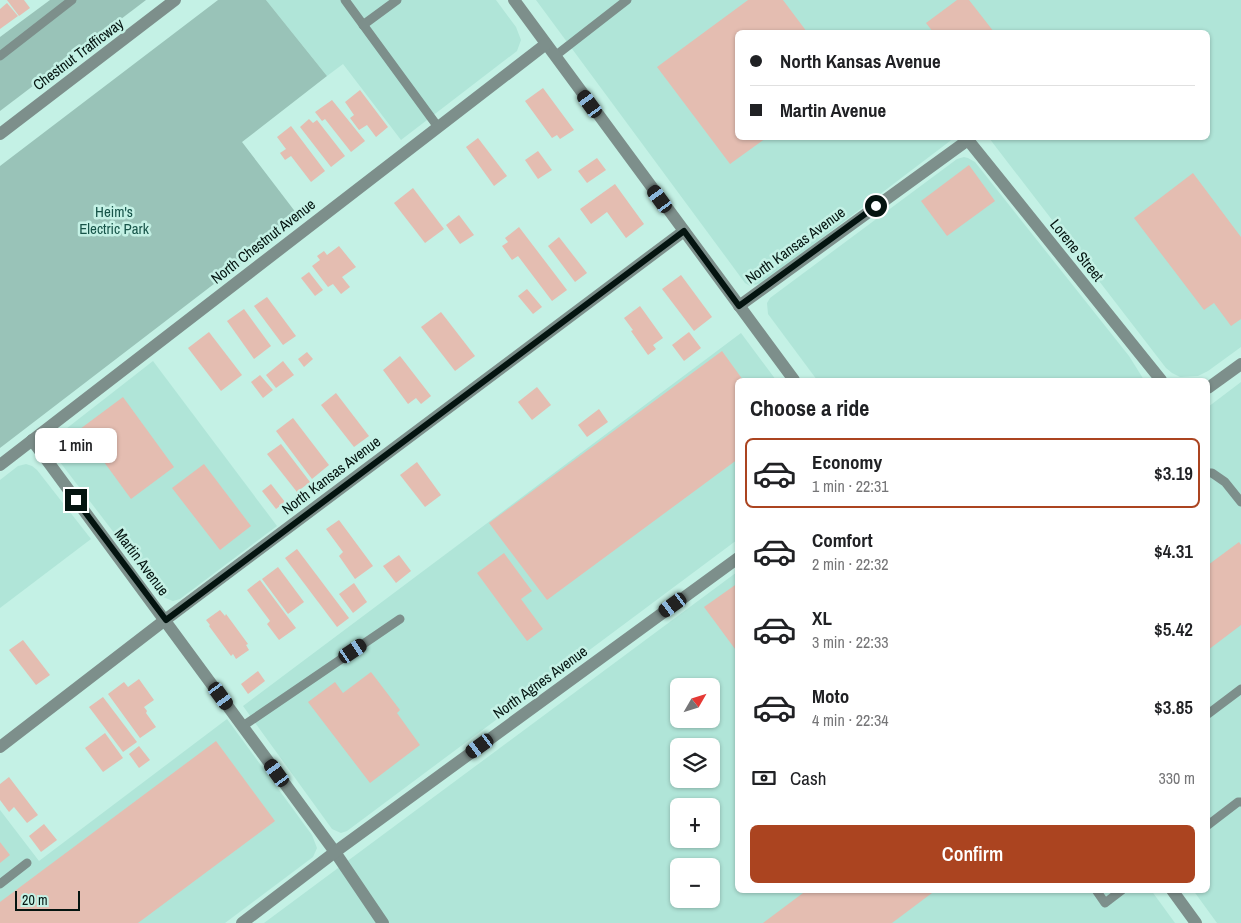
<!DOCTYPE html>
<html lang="en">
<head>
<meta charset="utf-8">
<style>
  :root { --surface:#fff; --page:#f6f6f6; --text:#202124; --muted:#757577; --line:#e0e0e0; --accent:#ab4420 }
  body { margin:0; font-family:"Archivo Narrow",sans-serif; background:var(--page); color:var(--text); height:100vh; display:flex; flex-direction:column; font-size:19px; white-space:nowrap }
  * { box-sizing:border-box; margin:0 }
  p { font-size:16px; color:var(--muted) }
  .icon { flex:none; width:28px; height:28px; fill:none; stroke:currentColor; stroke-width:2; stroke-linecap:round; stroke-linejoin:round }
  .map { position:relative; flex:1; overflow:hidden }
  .details { position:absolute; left:735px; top:378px; width:475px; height:515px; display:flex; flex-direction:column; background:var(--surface); border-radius:8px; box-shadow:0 1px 4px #0004 }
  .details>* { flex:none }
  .guide { position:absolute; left:735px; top:30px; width:475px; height:110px; border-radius:8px; box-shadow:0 1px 4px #0004; display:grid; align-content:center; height:110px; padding:0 15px; background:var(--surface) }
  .needle { width:32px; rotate:51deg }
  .tools { position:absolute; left:670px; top:678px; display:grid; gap:10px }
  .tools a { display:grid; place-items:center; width:50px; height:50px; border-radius:8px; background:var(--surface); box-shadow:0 1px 4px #0004; font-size:25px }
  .scale { position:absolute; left:15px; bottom:12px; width:65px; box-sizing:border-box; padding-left:5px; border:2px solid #041410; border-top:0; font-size:14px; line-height:18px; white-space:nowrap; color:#041410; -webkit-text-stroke:4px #c4f1e5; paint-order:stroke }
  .end { position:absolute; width:22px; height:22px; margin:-11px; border:6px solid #041410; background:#fff; box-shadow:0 0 0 2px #fff }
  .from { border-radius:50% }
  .bubble { position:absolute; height:35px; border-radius:8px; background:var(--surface); box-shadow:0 1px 4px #0004; font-size:16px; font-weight:600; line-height:35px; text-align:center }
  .car { position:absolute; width:15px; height:30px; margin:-15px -8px; border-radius:6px; box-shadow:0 0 4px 1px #0007; background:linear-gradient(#222 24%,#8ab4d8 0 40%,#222 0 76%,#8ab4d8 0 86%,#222 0) }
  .guide b { display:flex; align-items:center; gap:18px; height:48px; font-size:19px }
  .guide b+b { border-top:1px solid var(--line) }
  .guide i { width:12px; height:12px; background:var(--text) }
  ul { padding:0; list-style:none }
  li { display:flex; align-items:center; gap:15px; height:70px; margin:0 10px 8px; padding:0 5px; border:2px solid transparent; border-radius:8px }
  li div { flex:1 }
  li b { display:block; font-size:19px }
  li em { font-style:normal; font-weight:600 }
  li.on { border-color:var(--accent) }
  li>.icon { width:45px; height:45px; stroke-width:1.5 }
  h2 { padding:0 15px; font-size:22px; line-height:60px }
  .pay { display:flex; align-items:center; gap:12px; height:55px; padding:0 15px; font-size:19px }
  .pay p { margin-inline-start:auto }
  .button { display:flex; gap:10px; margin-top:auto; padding:10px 15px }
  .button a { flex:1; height:58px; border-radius:8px; background:var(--accent); color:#fff; font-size:20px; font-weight:600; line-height:58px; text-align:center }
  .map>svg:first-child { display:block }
</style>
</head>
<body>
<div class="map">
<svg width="1241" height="923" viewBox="0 0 1241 923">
  <rect width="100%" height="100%" fill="#c4f1e5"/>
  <g fill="#b0e5d8" fill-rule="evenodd">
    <polygon points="266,0 496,0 516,27 521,40 517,51 401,140 343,64 327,76"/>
    <polygon points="536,0 1241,0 1241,347 1208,371 1198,376 1180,377 1172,373 1166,368 989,138 1208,138 1208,32 738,32 738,138 954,138 763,283 750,286 745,283"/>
    <polygon points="964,157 968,158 975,162 1129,356 1144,380 817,380 768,314 767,303 770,298 957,159"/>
    <polygon points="741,333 776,380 738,380 737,540 347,831 341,833 332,829 243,706"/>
    <polygon points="153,361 277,526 180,599 173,601 163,597 50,449 53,439"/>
    <polygon points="1241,382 1241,923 1217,923 1193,890 1208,890 1208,407"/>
    <polygon points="26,464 32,466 37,470 91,539 0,608 0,480 18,466"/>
    <path d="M 737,572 L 738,890 L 1151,890 L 1175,923 L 264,923 ZM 679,686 L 711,686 L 711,719 L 679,719 ZM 679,746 L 711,746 L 711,779 L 679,779 ZM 679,806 L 711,806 L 711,839 L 679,839 ZM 679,866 L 711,866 L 711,899 L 679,899 Z"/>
    <polygon points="227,719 312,835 317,848 313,857 225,923 0,923 0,810 39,861"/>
  </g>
  <g fill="#99c3b8">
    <polygon points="50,0 146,0 0,111 0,37"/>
    <polygon points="218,0 266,0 327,76 242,142 300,218 0,448 0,166"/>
  </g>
  <g fill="#e4bdb1">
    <polygon points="7,0 24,0 30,8 19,16"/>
    <polygon points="748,0 783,0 807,32 738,32 738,138 766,138 730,164 657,67"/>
    <polygon points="957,0 969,0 994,32 933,32 926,23"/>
    <polygon points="7,3 18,16 0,29 0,9"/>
    <polygon points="543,88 574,130 560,139 557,135 552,138 525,101"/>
    <polygon points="360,90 388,127 376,137 367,125 359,130 350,118 354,115 345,102"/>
    <polygon points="332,100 365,141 351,152 325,119 322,121 315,112"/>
    <polygon points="309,119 313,123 317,120 345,156 331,167 300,127"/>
    <polygon points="291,126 325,171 311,182 291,156 285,160 280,153 286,149 277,137"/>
    <polygon points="478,138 507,176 494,186 466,147"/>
    <polygon points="538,151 552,170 538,179 525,160"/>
    <polygon points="597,158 606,170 587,183 578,171"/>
    <polygon points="969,165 995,201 947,236 921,201"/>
    <polygon points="1193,173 1241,237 1241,319 1231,326 1214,303 1204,310 1134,218"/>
    <polygon points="615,184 644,224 626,238 607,212 591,224 580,209"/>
    <polygon points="413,188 444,229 425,243 394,203"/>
    <polygon points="459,215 474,235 460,244 446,225"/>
    <polygon points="519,227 567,290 552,301 518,256 512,260 502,246 508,242 505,238"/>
    <polygon points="559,237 587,273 575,282 548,246"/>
    <polygon points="339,246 356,267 342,277 350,287 341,294 333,284 328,287 312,266 320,260 317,256 324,251 327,255"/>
    <polygon points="309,272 323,290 315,296 301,278"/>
    <polygon points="681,275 712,317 694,331 662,289"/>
    <polygon points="527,289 542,307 533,314 518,296"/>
    <polygon points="267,297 296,336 283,345 254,306"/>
    <polygon points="640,306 663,338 653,345 656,349 648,355 631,331 633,330 624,318"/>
    <polygon points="244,309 271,346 254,359 227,321"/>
    <polygon points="441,312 475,356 455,371 421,327"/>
    <polygon points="209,332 242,375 221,391 188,348"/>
    <polygon points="689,332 701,348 684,361 672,345"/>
    <polygon points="722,351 743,380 738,380 738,459 547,600 489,523"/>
    <polygon points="307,352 313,359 304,367 298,359"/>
    <polygon points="400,356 431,396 421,404 416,398 408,404 383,370"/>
    <polygon points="283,361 294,375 276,388 266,375"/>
    <polygon points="260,375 273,390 263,398 251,382"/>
    <polygon points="537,387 551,405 532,420 518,402"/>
    <polygon points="336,393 369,436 354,447 321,405"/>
    <polygon points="123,397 174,467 131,499 80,429"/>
    <polygon points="599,409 608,422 587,437 578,425"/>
    <polygon points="293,418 329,465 312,479 276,431"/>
    <polygon points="281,444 310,482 297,492 267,454"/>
    <polygon points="417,462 441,495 425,507 400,475"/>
    <polygon points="204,464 251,526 220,550 172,488"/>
    <polygon points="271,484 285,502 276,509 262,491"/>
    <polygon points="339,520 373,566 355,579 339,556 343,552 326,529"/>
    <polygon points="1239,542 1241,545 1241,625 1208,650 1208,565"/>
    <polygon points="297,549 349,618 337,627 285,558"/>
    <polygon points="504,553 532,591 521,599 543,629 527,641 477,573"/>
    <polygon points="399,555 411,571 396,583 383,566"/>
    <polygon points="278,567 304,602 288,614 262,579"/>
    <polygon points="260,580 296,628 279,640 267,624 270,621 247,590"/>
    <polygon points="354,583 367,602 353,613 339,594"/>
    <polygon points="738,583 738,653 704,607"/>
    <polygon points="220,610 225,616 226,614 248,644 246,645 249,650 236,659 233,654 231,656 209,626 210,625 206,620"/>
    <polygon points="23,640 50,675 36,685 9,650"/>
    <polygon points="258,671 265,681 248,694 241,684"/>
    <polygon points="371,672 400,710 397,713 420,745 370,783 308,702 335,682 343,693"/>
    <polygon points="139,679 154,700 144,707 147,711 146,713 156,727 140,738 108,694 124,682 128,687"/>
    <polygon points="103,697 137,742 123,752 89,707"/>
    <polygon points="105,733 123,758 103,772 85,748"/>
    <polygon points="216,741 275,821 138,923 0,923 0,902"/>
    <polygon points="139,746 150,760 139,768 129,754"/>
    <polygon points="9,777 38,815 27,823 14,807 9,812 0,800 0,784"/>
    <polygon points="44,824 57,840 41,852 29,836"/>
    <polygon points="0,842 10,855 0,863"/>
    <polygon points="807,890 936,890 892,923 763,923"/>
  </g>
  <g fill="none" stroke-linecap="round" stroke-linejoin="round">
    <g stroke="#7d8f8b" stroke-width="9">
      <polyline points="345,0 438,127"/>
      <polyline points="363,25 397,0"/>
      <polyline points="0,56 72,0"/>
      <polyline points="555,56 627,0"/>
      <polyline points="1208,473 1212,473 1225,482 1241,502"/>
      <polyline points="1208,714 1241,689"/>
      <polyline points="243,726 400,619"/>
      <polyline points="1208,825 1238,802 1241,802"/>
      <polyline points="0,884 27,863"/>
      <polyline points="1096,890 1105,903 1122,890"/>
    </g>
    <g stroke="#7d8f8b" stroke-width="12">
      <polyline points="514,0 794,380"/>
      <polyline points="739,306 968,140 1161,380"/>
      <polyline points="1208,388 1241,364"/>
      <polyline points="32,440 335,852 383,923"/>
      <polyline points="0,465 546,44"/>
      <polyline points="0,747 165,620 684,231"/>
      <polyline points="1172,890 1196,923"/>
      <polyline points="242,923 335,852 738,558"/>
    </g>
    <polyline stroke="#7d8f8b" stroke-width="12" points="0,134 175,0"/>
  </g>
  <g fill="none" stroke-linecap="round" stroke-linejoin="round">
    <polyline stroke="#041410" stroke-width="6" points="76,500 166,620 684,231 739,306 876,206"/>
  </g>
  <g text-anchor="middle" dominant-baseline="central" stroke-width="5" stroke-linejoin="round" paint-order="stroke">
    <g font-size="15" fill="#041410" stroke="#c4f1e5">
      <text transform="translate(78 54) rotate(-37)">Chestnut Trafficway</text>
      <text transform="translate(263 241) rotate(-38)">North Chestnut Avenue</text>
      <text transform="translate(795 245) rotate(-36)">North Kansas Avenue</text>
      <text transform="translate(1077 250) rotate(51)">Lorene Street</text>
      <text transform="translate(331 475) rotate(-37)">North Kansas Avenue</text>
      <text transform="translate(142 562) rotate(53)">Martin Avenue</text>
      <text transform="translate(540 682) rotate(-36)">North Agnes Avenue</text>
    </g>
    <g font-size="15" fill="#175449" stroke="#c4f1e5">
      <text x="114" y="211">Heim's<tspan x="114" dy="17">Electric Park</tspan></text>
    </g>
  </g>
</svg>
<div class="tools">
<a><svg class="needle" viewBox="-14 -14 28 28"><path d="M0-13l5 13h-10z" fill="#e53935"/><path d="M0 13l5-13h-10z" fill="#757577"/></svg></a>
<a><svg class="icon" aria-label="layers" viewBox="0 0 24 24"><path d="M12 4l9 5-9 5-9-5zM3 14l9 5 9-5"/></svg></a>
<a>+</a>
<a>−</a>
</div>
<div class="scale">20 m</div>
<i class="end from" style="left:876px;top:206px"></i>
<i class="end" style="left:76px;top:500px"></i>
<div class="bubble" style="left:35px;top:428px;width:82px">1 min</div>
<i class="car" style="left:590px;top:104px;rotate:324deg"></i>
<i class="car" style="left:660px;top:199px;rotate:324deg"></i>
<i class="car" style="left:673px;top:605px;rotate:234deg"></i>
<i class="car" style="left:353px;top:651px;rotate:56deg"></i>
<i class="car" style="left:221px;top:696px;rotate:144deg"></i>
<i class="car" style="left:480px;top:746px;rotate:234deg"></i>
<i class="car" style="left:277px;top:773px;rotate:324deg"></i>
<div class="guide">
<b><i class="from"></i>North Kansas Avenue</b>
<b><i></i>Martin Avenue</b>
</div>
<section class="details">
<h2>Choose a ride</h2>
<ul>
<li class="on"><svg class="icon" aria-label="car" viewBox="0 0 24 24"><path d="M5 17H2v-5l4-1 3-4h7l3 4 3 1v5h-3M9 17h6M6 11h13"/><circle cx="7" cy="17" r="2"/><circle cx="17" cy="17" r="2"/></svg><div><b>Economy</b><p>1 min · 22:31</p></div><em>$3.19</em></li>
<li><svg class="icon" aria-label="car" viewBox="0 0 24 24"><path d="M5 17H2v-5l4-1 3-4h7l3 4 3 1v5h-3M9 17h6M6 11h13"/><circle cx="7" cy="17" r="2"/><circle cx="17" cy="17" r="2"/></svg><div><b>Comfort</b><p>2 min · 22:32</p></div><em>$4.31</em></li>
<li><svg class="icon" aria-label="car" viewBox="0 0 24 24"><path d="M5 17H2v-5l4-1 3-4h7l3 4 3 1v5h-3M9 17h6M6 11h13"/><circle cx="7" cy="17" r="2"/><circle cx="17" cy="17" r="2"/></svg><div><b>XL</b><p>3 min · 22:33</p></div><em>$5.42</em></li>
<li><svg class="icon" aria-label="car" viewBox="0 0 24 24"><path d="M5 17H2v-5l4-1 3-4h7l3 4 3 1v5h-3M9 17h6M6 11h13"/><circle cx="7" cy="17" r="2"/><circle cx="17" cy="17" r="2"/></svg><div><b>Moto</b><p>4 min · 22:34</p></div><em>$3.85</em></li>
</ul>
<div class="pay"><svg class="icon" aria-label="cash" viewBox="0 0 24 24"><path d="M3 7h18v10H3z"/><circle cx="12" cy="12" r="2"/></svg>Cash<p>330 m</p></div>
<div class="button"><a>Confirm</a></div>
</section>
</div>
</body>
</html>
